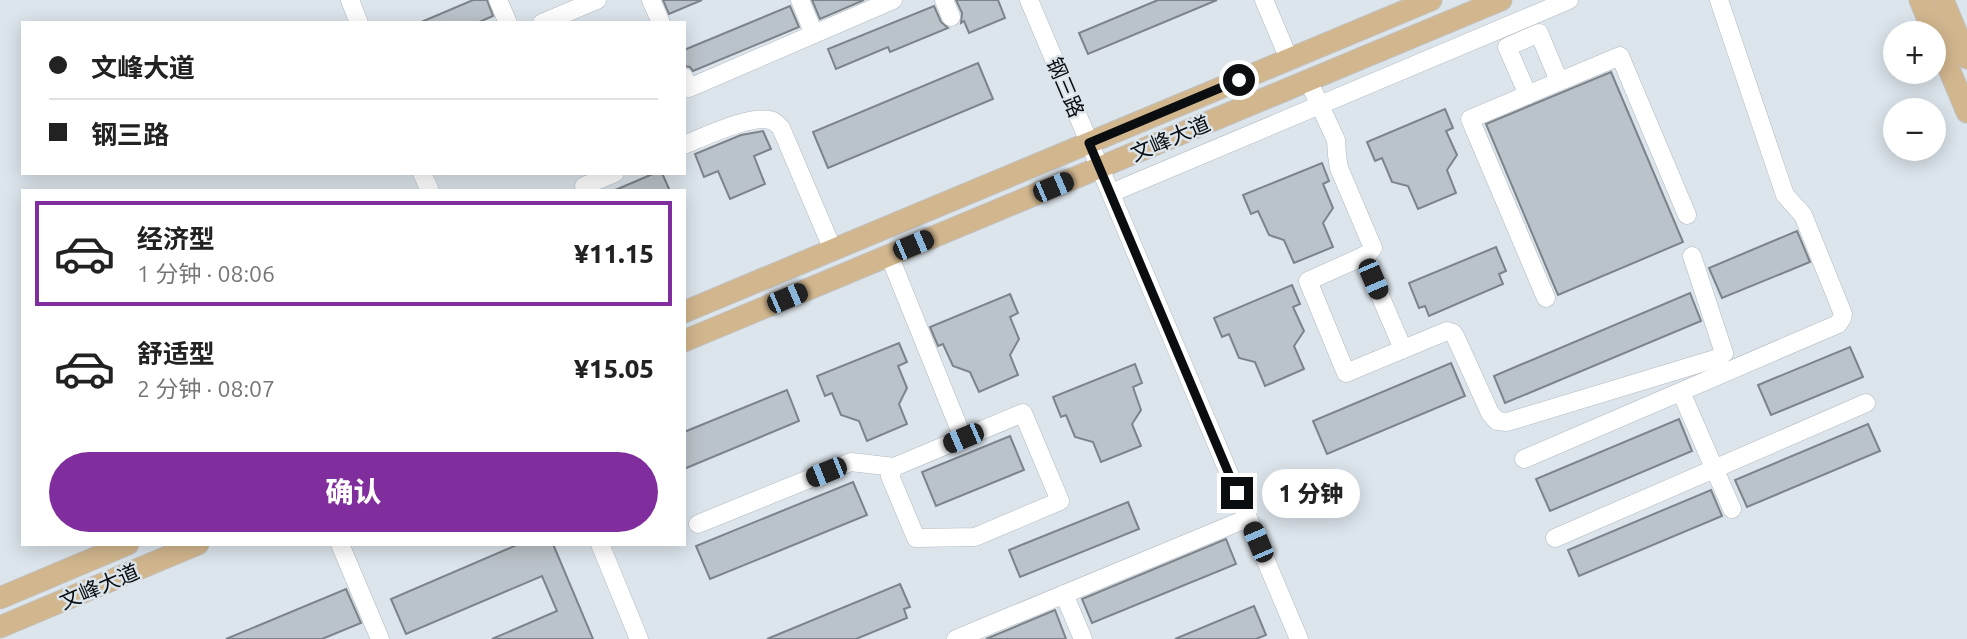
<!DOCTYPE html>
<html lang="zh">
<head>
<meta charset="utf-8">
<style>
  :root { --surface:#fff; --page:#f2f2f2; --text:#222; --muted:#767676; --line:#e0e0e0; --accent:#802e9d }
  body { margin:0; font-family:Ubuntu,"Noto Sans SC",sans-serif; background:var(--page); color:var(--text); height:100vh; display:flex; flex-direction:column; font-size:26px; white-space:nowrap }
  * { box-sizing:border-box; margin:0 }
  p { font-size:23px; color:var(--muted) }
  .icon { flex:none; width:38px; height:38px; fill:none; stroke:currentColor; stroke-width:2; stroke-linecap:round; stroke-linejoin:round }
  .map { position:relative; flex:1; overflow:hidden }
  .panel { position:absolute; left:21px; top:189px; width:665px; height:357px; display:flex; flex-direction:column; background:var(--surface); border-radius:0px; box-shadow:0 4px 18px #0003 }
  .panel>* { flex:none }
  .banner { position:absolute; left:21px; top:21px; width:665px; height:154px; border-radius:0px; box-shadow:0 4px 18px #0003; display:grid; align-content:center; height:154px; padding:0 28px; background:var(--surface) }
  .fabs { position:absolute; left:1883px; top:21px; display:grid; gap:14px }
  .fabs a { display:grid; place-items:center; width:63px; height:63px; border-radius:50%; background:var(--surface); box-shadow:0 4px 18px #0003; font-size:35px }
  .end { position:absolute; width:32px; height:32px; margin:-16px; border:9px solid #0b0e10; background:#fff; box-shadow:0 0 0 4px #fff }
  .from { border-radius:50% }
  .bubble { position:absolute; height:49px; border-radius:24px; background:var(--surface); box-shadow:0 4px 18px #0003; font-size:23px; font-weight:800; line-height:49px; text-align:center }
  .car { position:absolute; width:21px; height:42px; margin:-21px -10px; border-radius:9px; box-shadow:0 0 5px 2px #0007; background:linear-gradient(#222 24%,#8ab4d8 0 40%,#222 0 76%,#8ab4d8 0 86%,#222 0) }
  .banner b { display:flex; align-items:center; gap:24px; height:66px; font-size:26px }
  .banner b+b { border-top:2px solid var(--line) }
  .banner i { width:18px; height:18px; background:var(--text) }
  ul { padding:12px 0 0; list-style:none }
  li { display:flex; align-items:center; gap:21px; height:105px; margin:0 14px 10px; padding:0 14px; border:4px solid transparent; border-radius:0px }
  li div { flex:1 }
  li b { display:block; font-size:26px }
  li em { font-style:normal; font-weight:800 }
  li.active { border-color:var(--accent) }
  li>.icon { width:63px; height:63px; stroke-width:1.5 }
  .button { display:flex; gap:14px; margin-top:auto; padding:14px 28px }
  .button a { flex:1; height:80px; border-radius:42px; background:var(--accent); color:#fff; font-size:28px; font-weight:800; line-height:80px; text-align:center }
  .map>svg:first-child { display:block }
</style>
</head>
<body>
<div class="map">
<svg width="1967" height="639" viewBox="0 0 1967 639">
  <rect width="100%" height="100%" fill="#dce5ec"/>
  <g fill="#bbc3ca" stroke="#7c838a" stroke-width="2">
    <polygon points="473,0 487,0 493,16 477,23 419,23"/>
    <polygon points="663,0 702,0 669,14"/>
    <polygon points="812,0 864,0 820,19"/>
    <polygon points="956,0 998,0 1005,18 969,33 964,21 961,23 962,13"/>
    <polygon points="1158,0 1217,0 1088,54 1079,33"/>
    <polygon points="790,6 799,27 693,71 690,67 684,66 684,50"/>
    <polygon points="934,6 941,22 948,28 890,52 888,47 836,69 828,49"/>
    <polygon points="978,63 993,99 828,168 813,132"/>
    <polygon points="1611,72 1683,242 1558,295 1486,124"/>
    <polygon points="1445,109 1453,128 1446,131 1457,155 1447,170 1456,193 1418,209 1408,186 1392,182 1382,158 1375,161 1367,142"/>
    <polygon points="763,131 771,149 754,156 765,184 730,199 718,171 704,177 695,154 741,135"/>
    <polygon points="1322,163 1329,181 1323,184 1333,208 1323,223 1333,247 1294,263 1284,240 1269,235 1258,211 1251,214 1243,195"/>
    <polygon points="655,173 662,173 670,191 613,191"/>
    <polygon points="1797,231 1810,262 1722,298 1709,268"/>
    <polygon points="1496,247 1506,271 1499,274 1503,284 1429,316 1425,306 1419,308 1409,283"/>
    <polygon points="1292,285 1300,304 1293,307 1304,331 1294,346 1304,369 1265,386 1255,362 1239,358 1229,334 1222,337 1214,318"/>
    <polygon points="1690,293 1701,321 1505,403 1494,376"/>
    <polygon points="1010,294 1018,313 1010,317 1019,339 1010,355 1018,375 979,392 970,372 953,366 943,344 938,346 930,327"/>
    <polygon points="899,343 907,362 898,366 907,388 899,404 907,424 867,441 859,421 841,415 832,393 825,396 817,376"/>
    <polygon points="1850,347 1863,377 1771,415 1758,385"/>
    <polygon points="1451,363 1465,396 1327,454 1313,421"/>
    <polygon points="1135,364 1142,383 1133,387 1141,410 1132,424 1141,446 1101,462 1093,442 1075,437 1066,415 1061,417 1053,397"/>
    <polygon points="787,390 799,421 684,469 684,432"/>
    <polygon points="1679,419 1692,451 1550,511 1536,479"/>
    <polygon points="1868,424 1880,451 1747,507 1735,480"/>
    <polygon points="1010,436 1024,470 936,506 922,472"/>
    <polygon points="853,482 867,515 710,579 696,546"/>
    <polygon points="1711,490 1722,516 1579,576 1568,550"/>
    <polygon points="1128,502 1139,529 1020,577 1009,550"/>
    <polygon points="1226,539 1236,564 1092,623 1082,599"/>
    <polygon points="519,544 553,544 593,639 492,639 557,611 542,576 406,634 391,599"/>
    <polygon points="900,584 910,607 904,609 907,618 856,639 767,639"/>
    <polygon points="346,589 361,623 322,639 226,639"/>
    <polygon points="1254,606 1266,635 1256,639 1175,639"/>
    <polygon points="1055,610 1066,639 986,639"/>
  </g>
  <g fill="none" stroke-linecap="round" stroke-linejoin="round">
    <defs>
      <g id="minor">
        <polyline points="350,0 359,23"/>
        <polyline points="498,0 508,23"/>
        <polyline points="651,0 661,23"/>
        <polyline points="800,0 814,34"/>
        <polyline points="944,0 951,17"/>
        <polyline points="1029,0 1299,639"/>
        <polyline points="1264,0 1289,59"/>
        <polyline points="542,23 597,0"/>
        <polyline points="684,77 689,88 893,0"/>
        <polyline points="1308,80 1336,140 1337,155 1339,168 1373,248 1368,254 1308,281 1346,373 1447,331 1453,333 1456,338 1490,413 1497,421 1507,422 1718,358 1724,353 1692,256"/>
        <polyline points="1528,95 1507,47 1539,33 1559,81"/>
        <path d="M 684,145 C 704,137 752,113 773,121 C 775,122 779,126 781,128 L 833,250"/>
        <polyline points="422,173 430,191"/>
        <polyline points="584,186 615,173"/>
        <polyline points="1111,193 1569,0"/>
        <polyline points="889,255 963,438"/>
        <polyline points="1363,256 1403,349"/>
        <polyline points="1546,298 1470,119 1620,56 1687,215"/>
        <polyline points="1681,392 1732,509"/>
        <polygon points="1023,413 1060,501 975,537 916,538 890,476 894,467"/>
        <polyline points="1524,459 1838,324 1842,318 1843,314 1803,215 1785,195 1719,0"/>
        <polyline points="698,524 851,462 894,467"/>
        <polyline points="1555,538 1866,403"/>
        <polyline points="340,544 380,639"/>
        <polyline points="600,544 639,639"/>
        <polyline points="1064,594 1083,639"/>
        <polyline points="956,639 1248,518"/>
      </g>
      <g id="major">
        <polyline points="1920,0 1967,112"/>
        <polyline points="1943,0 1967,58"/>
        <polyline points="684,312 1431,0"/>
        <polyline points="684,341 1501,0"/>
        <polyline points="0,598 128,544"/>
        <polyline points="0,627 198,544"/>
      </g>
    </defs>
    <use href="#minor" stroke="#b1b9c0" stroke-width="19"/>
    <use href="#major" stroke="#c0c0c1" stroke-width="23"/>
    <use href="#minor" stroke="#fff" stroke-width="18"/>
    <use href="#major" stroke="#d2b78e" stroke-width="21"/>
  </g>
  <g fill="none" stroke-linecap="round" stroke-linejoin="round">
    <polyline stroke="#0b0e10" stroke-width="9" points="1237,493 1089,143 1239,80"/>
  </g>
  <g text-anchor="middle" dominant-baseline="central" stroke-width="5" stroke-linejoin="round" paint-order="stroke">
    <g font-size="21" fill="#0b0e10" stroke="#dce5ec">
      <text transform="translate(1066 87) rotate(67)">钢三路</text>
      <text transform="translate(1170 138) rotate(-23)">文峰大道</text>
      <text transform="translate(99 586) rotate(-23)">文峰大道</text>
    </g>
  </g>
</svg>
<div class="fabs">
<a>+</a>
<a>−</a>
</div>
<i class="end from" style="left:1239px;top:80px"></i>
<i class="end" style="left:1237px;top:493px"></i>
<div class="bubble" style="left:1262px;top:469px;width:98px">1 分钟</div>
<i class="car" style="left:1053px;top:187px;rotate:67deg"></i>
<i class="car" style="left:913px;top:245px;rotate:67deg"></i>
<i class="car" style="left:1373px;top:279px;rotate:157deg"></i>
<i class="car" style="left:787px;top:298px;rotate:67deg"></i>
<i class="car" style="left:963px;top:438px;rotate:247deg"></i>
<i class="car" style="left:826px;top:472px;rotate:248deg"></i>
<i class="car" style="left:1258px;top:542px;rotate:337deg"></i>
<div class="banner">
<b><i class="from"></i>文峰大道</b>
<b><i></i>钢三路</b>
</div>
<section class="panel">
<ul>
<li class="active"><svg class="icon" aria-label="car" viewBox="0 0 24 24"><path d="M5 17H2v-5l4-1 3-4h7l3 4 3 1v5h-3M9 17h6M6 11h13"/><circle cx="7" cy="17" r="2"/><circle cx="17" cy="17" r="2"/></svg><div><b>经济型</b><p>1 分钟 · 08:06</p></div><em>¥11.15</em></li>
<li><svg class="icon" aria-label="car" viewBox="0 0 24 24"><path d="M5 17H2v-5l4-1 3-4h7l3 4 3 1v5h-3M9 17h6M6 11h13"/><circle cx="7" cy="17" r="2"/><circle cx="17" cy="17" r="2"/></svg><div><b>舒适型</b><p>2 分钟 · 08:07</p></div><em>¥15.05</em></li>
</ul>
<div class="button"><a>确认</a></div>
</section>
</div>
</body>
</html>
